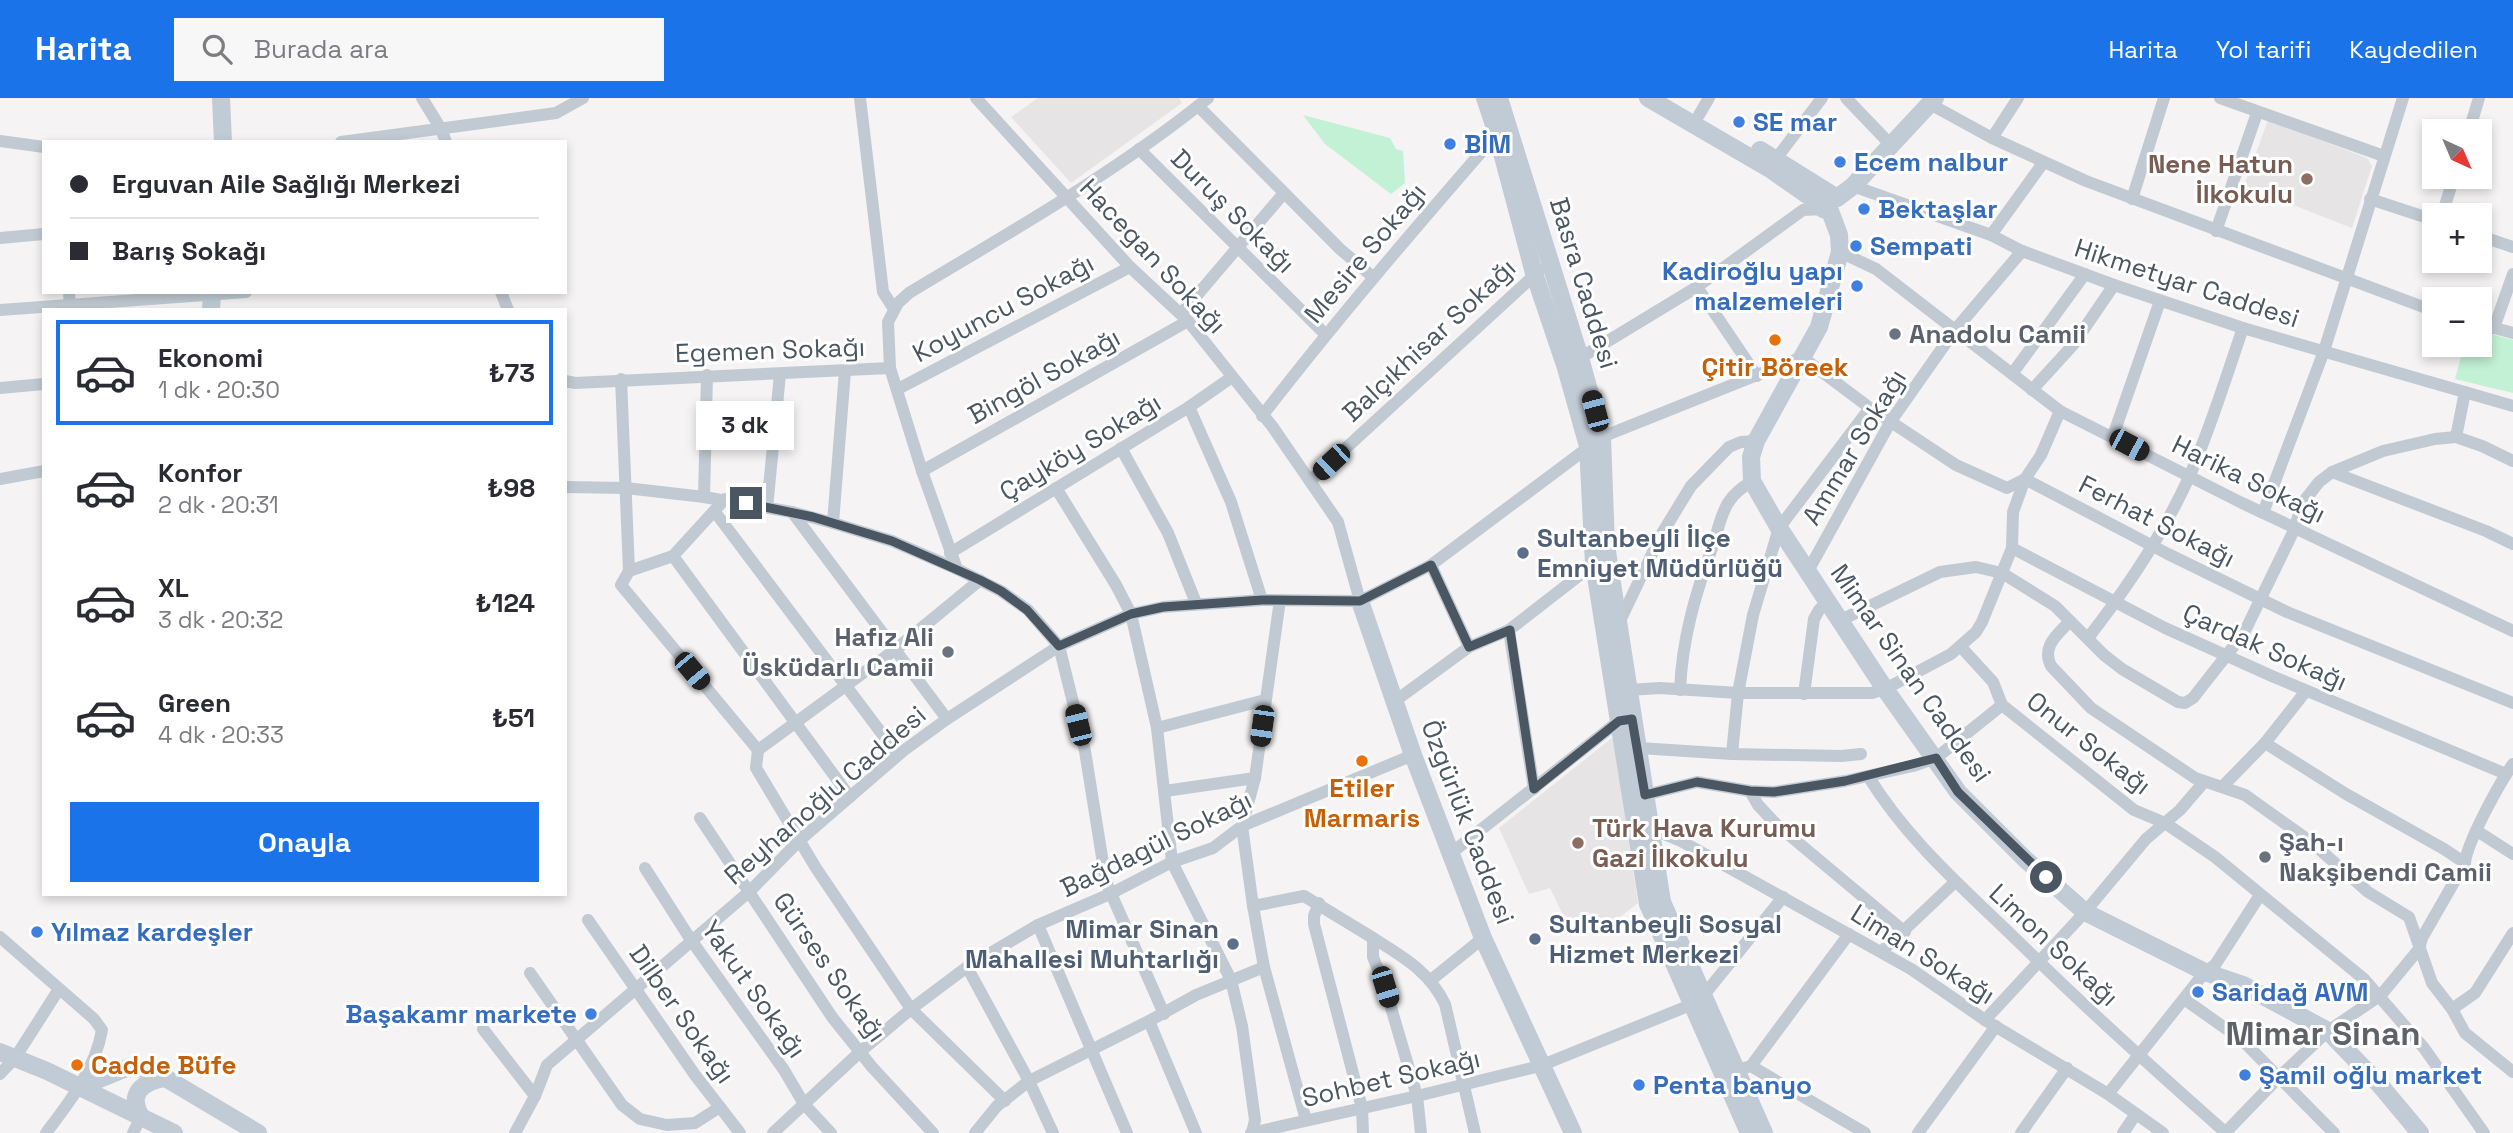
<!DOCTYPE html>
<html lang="tr">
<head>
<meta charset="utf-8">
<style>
  :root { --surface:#fff; --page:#f7f7f7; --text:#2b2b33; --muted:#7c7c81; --line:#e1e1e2; --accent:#1a73e8 }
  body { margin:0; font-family:"Space Grotesk",sans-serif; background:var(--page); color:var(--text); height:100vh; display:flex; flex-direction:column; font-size:26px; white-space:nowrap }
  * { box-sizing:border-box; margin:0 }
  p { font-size:23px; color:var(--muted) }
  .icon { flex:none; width:38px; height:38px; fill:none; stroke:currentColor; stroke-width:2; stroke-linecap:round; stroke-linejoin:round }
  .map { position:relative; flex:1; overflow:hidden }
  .details { position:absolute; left:42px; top:210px; width:525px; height:588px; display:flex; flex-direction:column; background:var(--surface); border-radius:0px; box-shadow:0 4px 10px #0003 }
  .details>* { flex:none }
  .hud { position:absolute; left:42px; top:42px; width:525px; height:154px; border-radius:0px; box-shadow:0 4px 10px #0003; display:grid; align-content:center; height:154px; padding:0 28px; background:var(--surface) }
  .needle { width:46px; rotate:136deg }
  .controls { position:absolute; left:2422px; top:21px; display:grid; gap:14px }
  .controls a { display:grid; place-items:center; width:70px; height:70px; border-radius:0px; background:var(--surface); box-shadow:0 4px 10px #0003; font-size:35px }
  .end { position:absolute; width:32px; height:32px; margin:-16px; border:9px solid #4a5661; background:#fff; box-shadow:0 0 0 4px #fff }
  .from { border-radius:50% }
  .bubble { position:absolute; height:49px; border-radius:0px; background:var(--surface); box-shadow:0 4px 10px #0003; font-size:23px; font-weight:700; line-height:49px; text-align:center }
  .car { position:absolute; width:21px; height:42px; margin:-21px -10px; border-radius:9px; box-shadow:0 0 5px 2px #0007; background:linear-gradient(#222 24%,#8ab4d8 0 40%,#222 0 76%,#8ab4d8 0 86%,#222 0) }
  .hud b { display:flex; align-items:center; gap:24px; height:66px; font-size:26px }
  .hud b+b { border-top:2px solid var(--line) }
  .hud i { width:18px; height:18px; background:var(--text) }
  ul { padding:12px 0 0; list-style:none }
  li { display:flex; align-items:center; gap:21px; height:105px; margin:0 14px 10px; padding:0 14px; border:4px solid transparent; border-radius:0px }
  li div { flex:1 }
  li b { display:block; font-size:26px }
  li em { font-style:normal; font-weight:700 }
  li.current { border-color:var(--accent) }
  li>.icon { width:63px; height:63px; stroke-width:1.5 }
  .action { display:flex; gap:14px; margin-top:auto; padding:14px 28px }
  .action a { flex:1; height:80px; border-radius:0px; background:var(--accent); color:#fff; font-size:28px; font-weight:700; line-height:80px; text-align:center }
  header { display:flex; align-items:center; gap:42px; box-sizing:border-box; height:98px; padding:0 35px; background:var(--accent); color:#fff }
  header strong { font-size:33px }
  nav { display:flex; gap:38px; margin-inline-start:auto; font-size:24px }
  .search { width:490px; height:63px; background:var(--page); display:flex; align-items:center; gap:18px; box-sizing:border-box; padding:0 24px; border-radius:0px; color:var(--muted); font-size:26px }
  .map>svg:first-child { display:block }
</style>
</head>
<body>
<header>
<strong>Harita</strong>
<div class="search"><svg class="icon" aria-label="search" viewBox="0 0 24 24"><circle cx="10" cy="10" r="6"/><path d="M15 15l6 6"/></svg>Burada ara</div>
<nav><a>Harita</a><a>Yol tarifi</a><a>Kaydedilen</a></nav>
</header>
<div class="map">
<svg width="2513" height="1035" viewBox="0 0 2513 1035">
  <rect width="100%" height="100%" fill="#f5f3f3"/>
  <g fill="#e6e4e5">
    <polygon points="1038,0 1179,0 1182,5 1071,85 1011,19"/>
    <polygon points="2268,22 2367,60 2372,68 2352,130 2244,88"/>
    <polygon points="1613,639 1638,805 1602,833 1569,829 1550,790 1529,796 1499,730"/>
  </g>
  <g fill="#c3f1d5">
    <polygon points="1303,17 1390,40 1396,51 1403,53 1405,85 1391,96 1325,46"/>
    <polygon points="2480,233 2513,242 2513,295 2455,281 2464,247 2480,247"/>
  </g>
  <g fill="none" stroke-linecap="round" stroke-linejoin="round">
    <g stroke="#c1cad2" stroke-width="12">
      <polyline points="422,0 441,31 446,44"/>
      <polyline points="860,0 883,194 894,211"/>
      <polyline points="976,0 1130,169 1188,223 1272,328 1338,424 1360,503"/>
      <polyline points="1846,0 1891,47"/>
      <polyline points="2220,0 2384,58"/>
      <polyline points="1930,6 1992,40 2086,83 2434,213"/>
      <polyline points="1198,8 1340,151 1373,179"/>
      <polyline points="1699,17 1709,0"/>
      <polyline points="2469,33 2479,0"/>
      <polyline points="1992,40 2018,0"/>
      <polyline points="0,43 44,49"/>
      <polyline points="341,44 556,15 583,0"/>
      <polyline points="1139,51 1325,236"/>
      <polyline points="1776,61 1822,0"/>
      <polyline points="1853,88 1991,137 2022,153 2114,187 2243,230 2513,308"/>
      <polyline points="2132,101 2164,0"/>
      <polyline points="2370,101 2434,122"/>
      <polyline points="2442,117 2454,79"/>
      <polyline points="2216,133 2257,15"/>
      <polyline points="1991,137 2043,65"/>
      <polyline points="2480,138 2513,149"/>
      <polyline points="0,140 44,136"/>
      <polyline points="1840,154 1876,171 2060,313 2242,405 2513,533"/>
      <polyline points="1697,189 1757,278"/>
      <polyline points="69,194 70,212"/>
      <polyline points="501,194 508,212"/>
      <polyline points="0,212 246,194"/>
      <polyline points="1181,216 1284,95"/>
      <polyline points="2480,226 2513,235"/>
      <polyline points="2494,230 2513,176"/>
      <polyline points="1580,260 1697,189 1803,112 1823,111"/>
      <polyline points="2012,276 2085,176"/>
      <polyline points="621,281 629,473"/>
      <polyline points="565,283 575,285 890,270"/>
      <polyline points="0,290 44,286"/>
      <polyline points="898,291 1130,169"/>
      <polyline points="2032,292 2073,247 2114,187"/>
      <polyline points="1189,309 1231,404 1262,502"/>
      <path d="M 1262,318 C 1337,221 1417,128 1497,36 L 1501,35"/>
      <polyline points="2113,338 2160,203"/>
      <polyline points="2456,339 2465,294"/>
      <polyline points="1121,350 1168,435 1196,505"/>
      <polyline points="922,373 1188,223"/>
      <polyline points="2332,374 2486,433 2513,446"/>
      <polyline points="0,381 44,373"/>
      <polyline points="1310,383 1540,172"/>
      <polyline points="565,389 626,390 704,399 792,414 833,425 892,443 957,471 1001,493 1028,512 1059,548 1085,653 1106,784 1164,916"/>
      <polyline points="1056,390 1116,487 1131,516 1157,630 1172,764 1231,882 1242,928 1255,1022 1252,1035"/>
      <polyline points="704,399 707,277"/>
      <polyline points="725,401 673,458 629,473 621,487 758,652"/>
      <polyline points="767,410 780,276"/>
      <polyline points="715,414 898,657"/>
      <polyline points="792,414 947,621"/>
      <polyline points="2263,415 2324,253 2403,0"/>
      <polyline points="833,425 845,273"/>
      <polyline points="2012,450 2165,530 2274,579 2506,676"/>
      <polyline points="950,455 1189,309 1232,279"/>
      <polyline points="673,458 850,699"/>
      <polyline points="1431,467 1469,549"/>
      <path d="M 957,471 L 922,373 L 890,270 L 888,224 L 898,205 L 909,195 C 1010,134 1115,75 1208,0"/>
      <polyline points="1808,473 1891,323 1955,232 2022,153"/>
      <polyline points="1280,502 1255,680 1242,728 1253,808 1264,869 1306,1022"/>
      <polyline points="1841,522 1940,474 1976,469 2002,475 2055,508 2104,557 2122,571 2178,604 2185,605 2193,600 2244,535 2295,430 2301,407 2319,384 2332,374 2383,353 2435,341 2456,339 2482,348 2513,363"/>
      <path d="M 2070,523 C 2058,536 2041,548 2051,568 L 2091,610 L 2195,680 L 2245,697 L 2311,744 L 2368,794 L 2409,819 L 2432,885 L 2452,911 L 2465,935 L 2513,974"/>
      <polyline points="1618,527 1661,437 1691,388 1729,349 1741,344 1756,343"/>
      <polyline points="1509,532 1534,691"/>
      <path d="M 2088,540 C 2127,490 2164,435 2190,377 C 2211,329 2226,279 2243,230"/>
      <polyline points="1961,549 1993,584 2002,607"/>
      <polyline points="1628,592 1660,590 1738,595 1872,595 1885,591 1951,556 1976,534 1982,524 2012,450 2013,414 2025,381 2041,357 2060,313"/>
      <path d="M 1680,592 C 1682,542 1695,497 1712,450 C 1717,436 1720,418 1728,405 C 1734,395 1743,389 1752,383"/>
      <polyline points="1804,596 1814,521 1819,512 1828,503"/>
      <polyline points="1395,603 1469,549 1509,532 1594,466"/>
      <polyline points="1157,630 1265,602"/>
      <polyline points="2265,645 2346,696 2444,751 2465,765"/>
      <polyline points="1639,650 1732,656 1841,658 1861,656"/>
      <polyline points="758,652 756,670 816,770 911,911 1005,1003"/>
      <polyline points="758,652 896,551 980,482"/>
      <polyline points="1732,656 1738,595 1753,517 1779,430 1870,310"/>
      <path d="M 1868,678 C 1909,745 1969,795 2025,850 C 2090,914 2157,974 2225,1034"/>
      <polyline points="2223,688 2265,645 2306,593"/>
      <polyline points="1165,693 1255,680"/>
      <polyline points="1750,693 1758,707 1776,726 1905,834"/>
      <polyline points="1645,697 1697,684 1750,693 1774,694 1845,683 1913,668 1936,660 2002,607 2134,712 2165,725 2215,759 2364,881 2424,950 2484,1035"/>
      <polyline points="700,720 832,919 872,969 933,1035"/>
      <polyline points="1649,730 1681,743 1911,871 1985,922 2108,996 2163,1035"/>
      <polyline points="2477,733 2513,756"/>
      <polyline points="1450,756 1619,623 1624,622"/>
      <polyline points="645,770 691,842 784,972 804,1006 831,1035"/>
      <polyline points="1319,805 1314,818 1314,826 1362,1010 1363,1035"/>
      <polyline points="1253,808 1304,798 1373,840 1373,859 1385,889 1417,998 1421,1035"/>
      <polyline points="588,822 695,977 740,1035"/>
      <polyline points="1038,827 1127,1035"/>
      <path d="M 0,839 L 94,921 L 102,932 C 95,972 70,1003 46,1035"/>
      <path d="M 1373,840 C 1403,859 1429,873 1445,906 L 1475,1035"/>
      <polyline points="1881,854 1955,784"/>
      <polyline points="967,869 1029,983 1053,1035"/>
      <polyline points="530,875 622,1007 640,1021 667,1027 695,1025 720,1009"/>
      <polyline points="1431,882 1483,840"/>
      <polyline points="2184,901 2242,942 2334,1035"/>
      <polyline points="2452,911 2475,895 2513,835"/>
      <polyline points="1985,922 2085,814 2146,741 2180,712 2204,684"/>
      <polyline points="1149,923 1196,1035"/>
      <polyline points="483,931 535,998"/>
      <polyline points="1751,968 1849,836"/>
      <polyline points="1744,970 1751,968 1865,1035"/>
      <polyline points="0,976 15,960 59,891"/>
      <polyline points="2108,996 2205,874 2215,867 2260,797"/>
      <polyline points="133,1035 141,1019"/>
      <polyline points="515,1035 535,998 547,967 750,793 800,742 903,653 947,621 1059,548 1131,516 1163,509 1262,502 1360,503 1431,467 1602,339 1802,259 1870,310 1956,367 2007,390 2025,381 2168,456 2287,514 2513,605"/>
      <polyline points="773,1035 860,954 911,911 967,869 1038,827 1110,796 1172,764 1213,750 1242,728 1413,657"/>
      <polyline points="975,1035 997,1008 1029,983 1149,923 1196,897 1264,869"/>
      <polyline points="1251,1035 1417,998 1540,968 1693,906 1704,897 1783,799"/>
      <polyline points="1918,1035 1996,928"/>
      <polyline points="2021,1035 2067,970"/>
      <polyline points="2123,1035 2136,1016"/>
      <path d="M 2225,1035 L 2279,979 L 2328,933 L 2381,897 L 2419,851 L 2422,840 L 2465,765 C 2467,744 2500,684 2513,666"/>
    </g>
    <g stroke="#c1cbd6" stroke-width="18">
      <polyline points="221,0 223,44"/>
      <polyline points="1485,0 1497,36 1534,175 1566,270 1588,348 1594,466 1648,806 1749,1035"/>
      <polyline points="1499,0 1580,260 1602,339 1606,447 1662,804 1764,1035"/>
      <polyline points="1648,0 1770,71 1820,106 1823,111 1830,113"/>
      <polyline points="1760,52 1837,100"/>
      <polyline points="1837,100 1853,88 1935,0"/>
      <polyline points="1830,113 1839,137 1840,154 1819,229 1756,343 1751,359 1752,383 1779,430 1885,591 1958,694 2026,762 2085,814 2205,874 2243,887 2328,933 2379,986 2420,1035"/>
      <polyline points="211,212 212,194"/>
      <polyline points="1360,503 1413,657 1483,840 1573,1035"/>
      <polyline points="0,954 47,973 174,1035"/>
      <polyline points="80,989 129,969 152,972 258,1035"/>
      <path d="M 141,1019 C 127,995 143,984 165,980"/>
    </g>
  </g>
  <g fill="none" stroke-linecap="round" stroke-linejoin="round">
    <polyline stroke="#4a5661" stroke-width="9" points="746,405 813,419 892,443 980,482 1001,493 1027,512 1059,548 1131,516 1163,509 1262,502 1360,503 1431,467 1469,549 1510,532 1534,691 1619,623 1632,621 1645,697 1697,684 1750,693 1774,694 1845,683 1936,660 1958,694 2046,779"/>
  </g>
  <g fill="#3f7fe0" stroke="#fff" stroke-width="2.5">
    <circle cx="1739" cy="24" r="7"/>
    <circle cx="1450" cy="46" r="7"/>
    <circle cx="1840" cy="64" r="7"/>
    <circle cx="1864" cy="111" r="7"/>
    <circle cx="1856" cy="148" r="7"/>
    <circle cx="1857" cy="188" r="7"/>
    <circle cx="37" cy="834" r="7"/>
    <circle cx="2198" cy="894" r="7"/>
    <circle cx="591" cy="916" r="7"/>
    <circle cx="2245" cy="977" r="7"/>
    <circle cx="1639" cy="987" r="7"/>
  </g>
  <g fill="#8d6e63" stroke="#fff" stroke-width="2.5">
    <circle cx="2307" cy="81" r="7"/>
    <circle cx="1578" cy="745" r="7"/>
  </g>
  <g fill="#6b7280" stroke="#fff" stroke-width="2.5">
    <circle cx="1895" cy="236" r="7"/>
    <circle cx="948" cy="554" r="7"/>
    <circle cx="2265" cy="759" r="7"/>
  </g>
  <g fill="#e8710a" stroke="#fff" stroke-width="2.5">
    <circle cx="1775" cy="242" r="7"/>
    <circle cx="1362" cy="663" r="7"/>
    <circle cx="77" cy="967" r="7"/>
  </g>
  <g fill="#5c6f8a" stroke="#fff" stroke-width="2.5">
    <circle cx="1523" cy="455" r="7"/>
    <circle cx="1535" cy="841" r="7"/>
    <circle cx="1233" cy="846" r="7"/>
  </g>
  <g text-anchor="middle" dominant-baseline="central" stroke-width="6" stroke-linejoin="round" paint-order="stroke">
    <g font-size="26" font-weight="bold" fill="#366cbe" stroke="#fff" text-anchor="start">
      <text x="1753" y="24">SE mar</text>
      <text x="1464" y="46">BİM</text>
      <text x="1854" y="64">Ecem nalbur</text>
      <text x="1878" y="111">Bektaşlar</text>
      <text x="1870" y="148">Sempati</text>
      <text x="1843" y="173" text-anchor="end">Kadiroğlu yapı<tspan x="1843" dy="30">malzemeleri</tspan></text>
      <text x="51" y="834">Yılmaz kardeşler</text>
      <text x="2212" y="894">Saridağ AVM</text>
      <text x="577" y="916" text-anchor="end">Başakamr markete</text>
      <text x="2259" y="977">Şamil oğlu market</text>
      <text x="1653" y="987">Penta banyo</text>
    </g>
    <g font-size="26" font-weight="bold" fill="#785e54" stroke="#fff" text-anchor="end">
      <text x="2293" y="66">Nene Hatun<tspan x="2293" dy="30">İlkokulu</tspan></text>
      <text x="1592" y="730" text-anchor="start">Türk Hava Kurumu<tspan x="1592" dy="30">Gazi İlkokulu</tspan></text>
    </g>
    <g font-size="26" fill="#4a5661" stroke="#fff">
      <text transform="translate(1233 113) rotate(45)">Duruş Sokağı</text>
      <text transform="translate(1365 155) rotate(-50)">Mesire Sokağı</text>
      <text transform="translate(1153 158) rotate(47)">Hacegan Sokağı</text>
      <text transform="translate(1584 185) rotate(73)">Basra Caddesi</text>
      <text transform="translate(2187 185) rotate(18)">Hikmetyar Caddesi</text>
      <text transform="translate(1003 210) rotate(-28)">Koyuncu Sokağı</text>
      <text transform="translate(1429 242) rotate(-43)">Balçıkhisar Sokağı</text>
      <text transform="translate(770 252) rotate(-2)">Egemen Sokağı</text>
      <text transform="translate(1044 278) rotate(-29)">Bingöl Sokağı</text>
      <text transform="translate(1080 349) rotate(-31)">Çayköy Sokağı</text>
      <text transform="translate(1854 349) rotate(-59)">Ammar Sokağı</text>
      <text transform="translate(2249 381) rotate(26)">Harika Sokağı</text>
      <text transform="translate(2157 423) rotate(27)">Ferhat Sokağı</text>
      <text transform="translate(2265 549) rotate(24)">Çardak Sokağı</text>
      <text transform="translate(1911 575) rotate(55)">Mimar Sinan Caddesi</text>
      <text transform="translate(2089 645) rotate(38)">Onur Sokağı</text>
      <text transform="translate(825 697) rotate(-41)">Reyhanoğlu Caddesi</text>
      <text transform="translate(1468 724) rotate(69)">Özgürlük Caddesi</text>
      <text transform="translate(1156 746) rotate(-26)">Bağdagül Sokağı</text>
      <text transform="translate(2054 847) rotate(43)">Limon Sokağı</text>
      <text transform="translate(1923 856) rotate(32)">Liman Sokağı</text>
      <text transform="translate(830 869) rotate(55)">Gürses Sokağı</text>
      <text transform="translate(754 891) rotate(55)">Yakut Sokağı</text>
      <text transform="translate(682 916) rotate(55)">Dilber Sokağı</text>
      <text transform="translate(1391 980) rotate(-13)">Sohbet Sokağı</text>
    </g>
    <g font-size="26" font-weight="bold" fill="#5b616d" stroke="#fff" text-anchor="start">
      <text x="1909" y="236">Anadolu Camii</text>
      <text x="934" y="539" text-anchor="end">Hafız Ali<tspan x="934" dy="30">Üsküdarlı Camii</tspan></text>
      <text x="2279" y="744">Şah-ı<tspan x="2279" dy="30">Nakşibendi Camii</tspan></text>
    </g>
    <g font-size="26" font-weight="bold" fill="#c56008" stroke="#fff">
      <text x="1775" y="269">Çitir Böreek</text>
      <text x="1362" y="690">Etiler<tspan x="1362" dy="30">Marmaris</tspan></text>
      <text x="91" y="967" text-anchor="start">Cadde Büfe</text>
    </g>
    <g font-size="26" font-weight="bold" fill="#4e5e75" stroke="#fff" text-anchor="start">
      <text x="1537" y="440">Sultanbeyli İlçe<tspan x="1537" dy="30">Emniyet Müdürlüğü</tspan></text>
      <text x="1549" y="826">Sultanbeyli Sosyal<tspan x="1549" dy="30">Hizmet Merkezi</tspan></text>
      <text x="1219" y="831" text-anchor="end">Mimar Sinan<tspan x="1219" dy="30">Mahallesi Muhtarlığı</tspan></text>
    </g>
    <g font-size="33" font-weight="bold" fill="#5f6368" stroke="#fff">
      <text x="2323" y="936">Mimar Sinan</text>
    </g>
  </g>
</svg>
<div class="controls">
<a><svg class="needle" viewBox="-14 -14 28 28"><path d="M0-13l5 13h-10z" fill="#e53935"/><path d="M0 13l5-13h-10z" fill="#7c7c81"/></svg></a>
<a>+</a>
<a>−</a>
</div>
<i class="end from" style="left:2046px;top:779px"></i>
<i class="end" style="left:746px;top:405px"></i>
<div class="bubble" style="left:696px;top:303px;width:98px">3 dk</div>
<i class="car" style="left:1595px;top:313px;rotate:345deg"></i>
<i class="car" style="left:2129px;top:347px;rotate:118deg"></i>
<i class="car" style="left:1331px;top:364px;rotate:227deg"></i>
<i class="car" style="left:692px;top:573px;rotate:140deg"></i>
<i class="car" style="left:1078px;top:627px;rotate:346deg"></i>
<i class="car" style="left:1262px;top:628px;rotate:188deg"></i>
<i class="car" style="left:1385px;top:889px;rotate:163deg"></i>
<div class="hud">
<b><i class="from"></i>Erguvan Aile Sağlığı Merkezi</b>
<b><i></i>Barış Sokağı</b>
</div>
<section class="details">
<ul>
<li class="current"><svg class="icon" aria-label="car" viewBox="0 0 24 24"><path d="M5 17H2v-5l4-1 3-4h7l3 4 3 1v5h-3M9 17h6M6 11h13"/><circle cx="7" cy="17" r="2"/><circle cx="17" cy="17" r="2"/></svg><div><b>Ekonomi</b><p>1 dk · 20:30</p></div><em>₺73</em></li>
<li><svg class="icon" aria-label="car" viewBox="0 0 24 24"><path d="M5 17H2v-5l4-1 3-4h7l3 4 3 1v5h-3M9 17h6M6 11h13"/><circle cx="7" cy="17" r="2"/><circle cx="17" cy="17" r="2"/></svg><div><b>Konfor</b><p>2 dk · 20:31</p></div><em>₺98</em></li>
<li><svg class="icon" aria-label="car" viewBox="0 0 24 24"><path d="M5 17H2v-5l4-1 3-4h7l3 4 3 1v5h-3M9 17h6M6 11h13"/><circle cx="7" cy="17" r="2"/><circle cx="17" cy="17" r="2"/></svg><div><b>XL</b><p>3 dk · 20:32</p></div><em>₺124</em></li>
<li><svg class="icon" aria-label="car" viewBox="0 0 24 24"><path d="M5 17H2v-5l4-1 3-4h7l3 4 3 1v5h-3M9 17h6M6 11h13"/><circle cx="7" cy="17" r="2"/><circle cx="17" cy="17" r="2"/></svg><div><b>Green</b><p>4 dk · 20:33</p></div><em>₺51</em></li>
</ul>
<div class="action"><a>Onayla</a></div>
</section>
</div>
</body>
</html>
